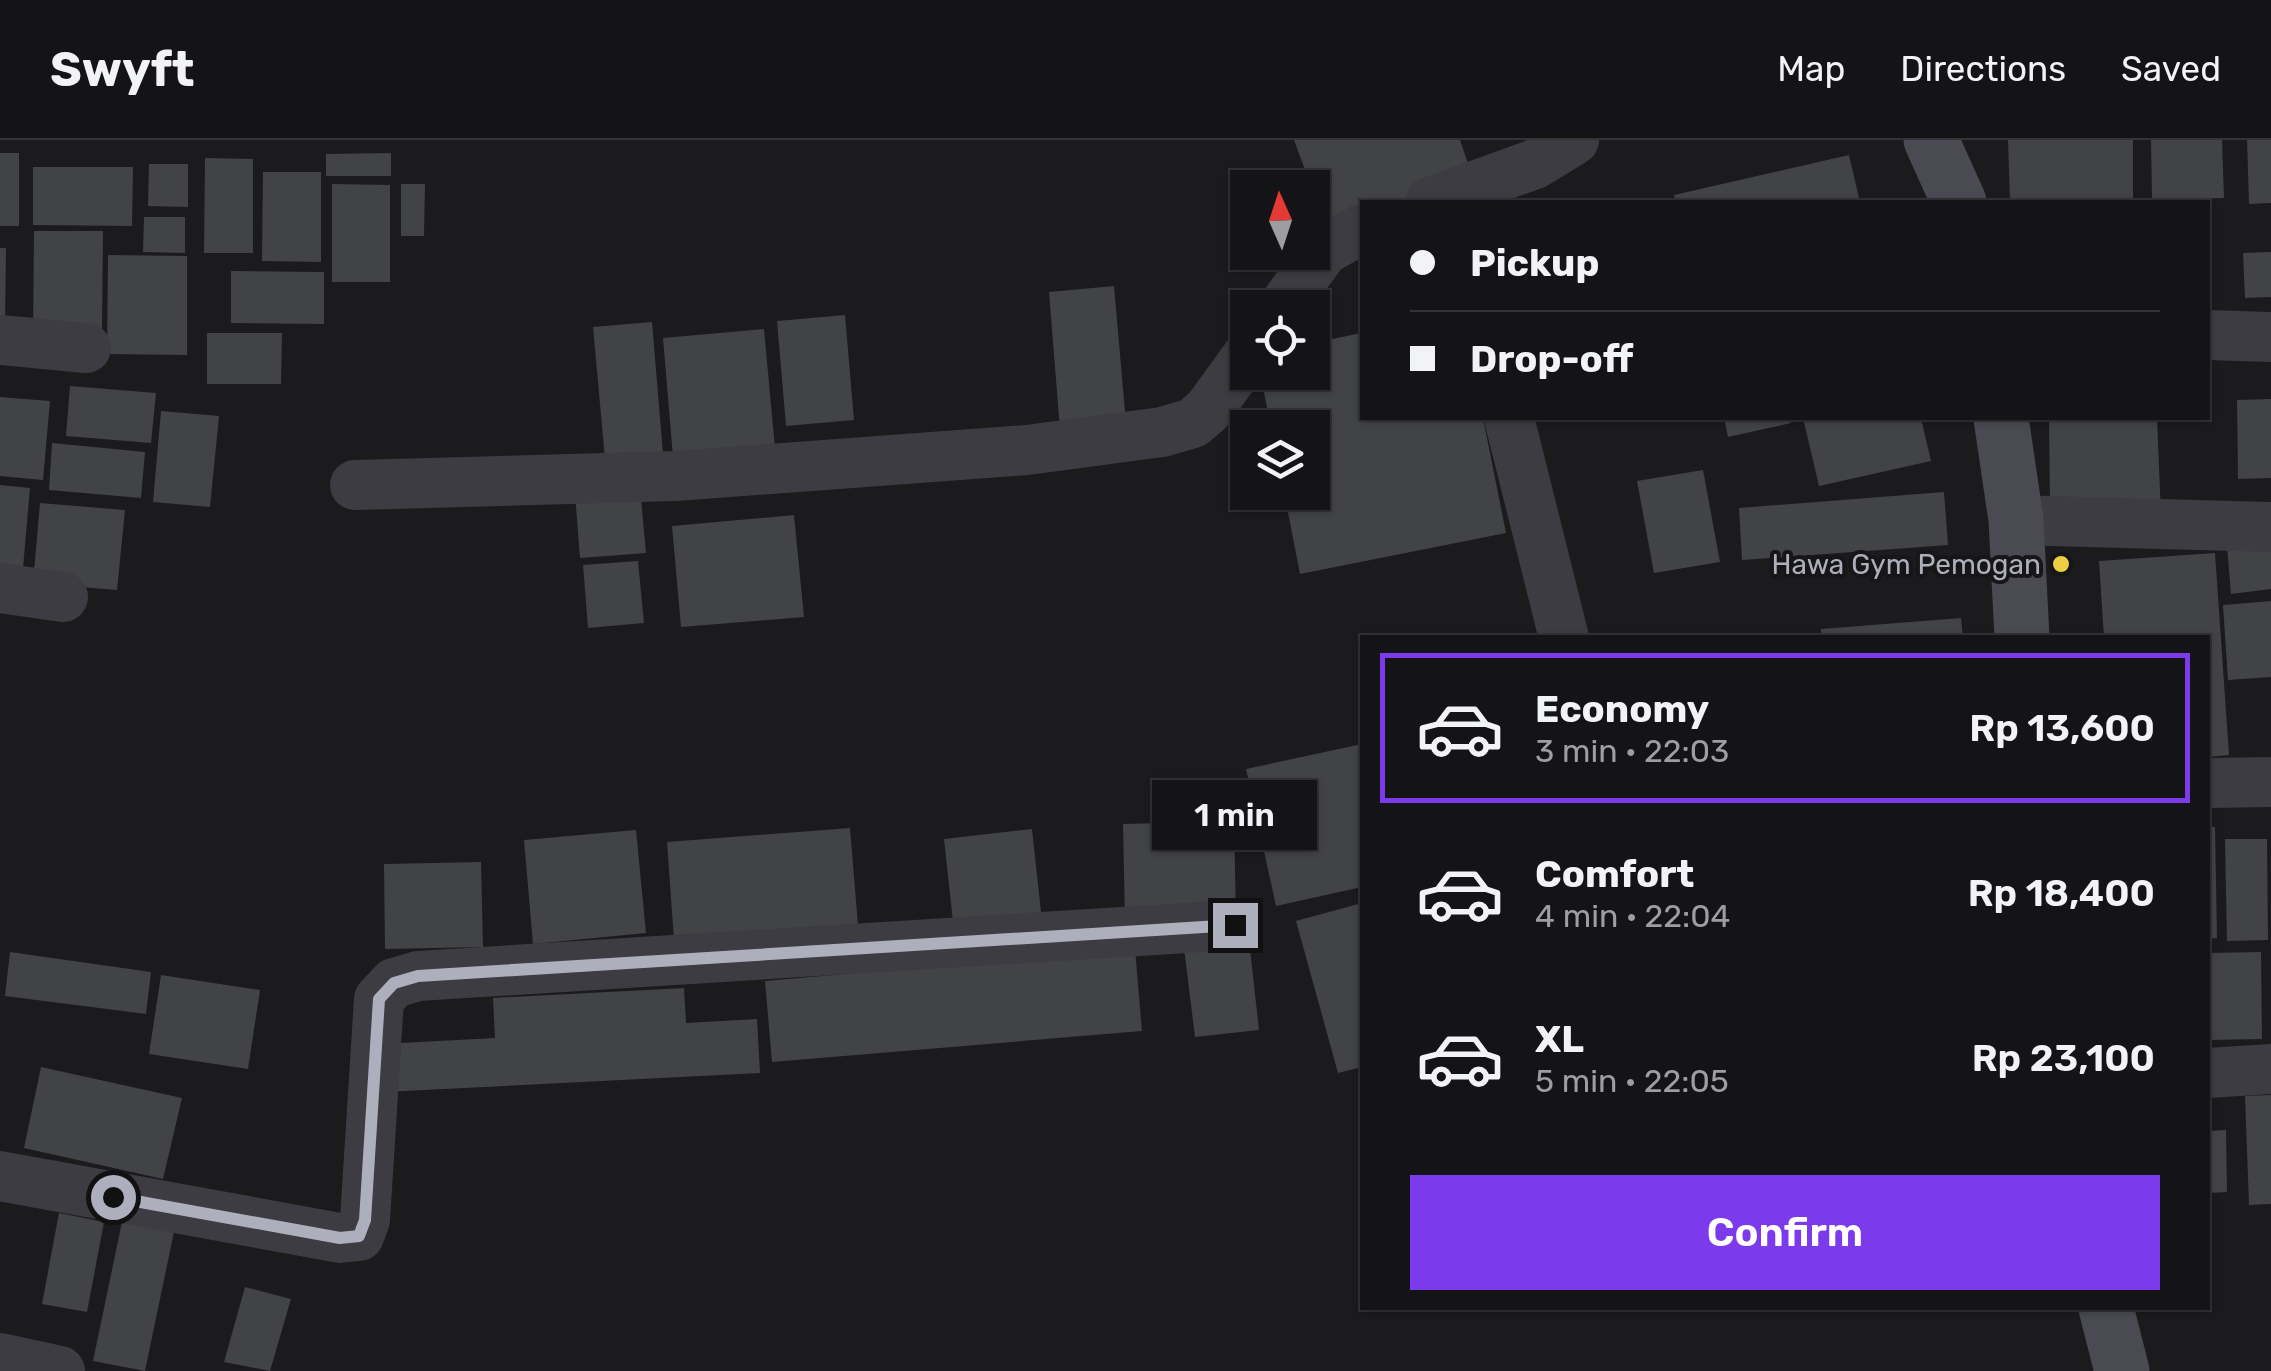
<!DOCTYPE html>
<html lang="en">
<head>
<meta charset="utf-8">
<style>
  :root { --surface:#141416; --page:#212123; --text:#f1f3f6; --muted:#9d9ea1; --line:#333335; --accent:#7c3aed }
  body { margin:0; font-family:Rubik,sans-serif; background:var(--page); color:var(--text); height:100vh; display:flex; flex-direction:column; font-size:38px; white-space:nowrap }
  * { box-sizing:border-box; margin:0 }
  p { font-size:32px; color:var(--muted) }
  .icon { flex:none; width:55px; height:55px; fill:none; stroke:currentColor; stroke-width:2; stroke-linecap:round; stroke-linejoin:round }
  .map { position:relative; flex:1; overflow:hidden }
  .details { position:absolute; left:1360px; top:495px; width:850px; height:675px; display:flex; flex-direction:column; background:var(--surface); border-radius:0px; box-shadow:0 2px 8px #0004,0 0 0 2px var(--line) }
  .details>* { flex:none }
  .top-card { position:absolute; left:1360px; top:60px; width:850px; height:220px; border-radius:0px; box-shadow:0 2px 8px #0004,0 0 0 2px var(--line); display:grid; align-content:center; height:220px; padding:0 50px; background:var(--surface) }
  .needle { width:65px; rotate:357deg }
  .controls { position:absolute; left:1230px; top:30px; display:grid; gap:20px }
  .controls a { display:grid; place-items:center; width:100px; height:100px; border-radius:0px; background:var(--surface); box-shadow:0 2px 8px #0004,0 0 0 2px var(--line); font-size:50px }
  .end { position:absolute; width:45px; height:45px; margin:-22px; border:12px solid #adb0bc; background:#111; box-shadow:0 0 0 5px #111 }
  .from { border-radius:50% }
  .bubble { position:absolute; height:70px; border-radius:0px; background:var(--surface); box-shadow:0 2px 8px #0004,0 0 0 2px var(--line); font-size:32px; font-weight:600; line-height:70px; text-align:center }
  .top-card b { display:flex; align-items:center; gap:35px; height:95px; font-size:38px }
  .top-card b+b { border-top:2px solid var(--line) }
  .top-card i { width:25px; height:25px; background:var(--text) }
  ul { padding:18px 0 0; list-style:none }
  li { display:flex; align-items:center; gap:30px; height:150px; margin:0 20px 15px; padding:0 30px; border:5px solid transparent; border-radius:0px }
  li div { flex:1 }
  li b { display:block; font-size:38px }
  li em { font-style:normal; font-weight:600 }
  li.selected { border-color:var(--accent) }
  li>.icon { width:90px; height:90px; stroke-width:1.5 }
  .action { display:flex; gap:20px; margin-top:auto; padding:20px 50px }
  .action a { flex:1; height:115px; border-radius:0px; background:var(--accent); color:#fff; font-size:40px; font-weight:600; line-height:115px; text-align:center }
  header { display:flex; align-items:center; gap:60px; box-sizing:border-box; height:140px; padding:0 50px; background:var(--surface); border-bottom:2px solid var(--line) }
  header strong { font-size:48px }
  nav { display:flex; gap:55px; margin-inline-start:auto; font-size:35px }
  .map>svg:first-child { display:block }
</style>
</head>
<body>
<header>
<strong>Swyft</strong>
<nav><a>Map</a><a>Directions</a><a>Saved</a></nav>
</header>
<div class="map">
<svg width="2271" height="1231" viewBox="0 0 2271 1231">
  <rect width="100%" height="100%" fill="#1b1a1d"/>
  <g fill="#424347">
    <polygon points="1294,0 1460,0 1472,35 1395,62 1362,62 1362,74 1326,87"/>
    <polygon points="2008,0 2133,0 2133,60 2010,62"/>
    <polygon points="2151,0 2222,0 2224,58 2152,60"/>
    <polygon points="2247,0 2271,0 2271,63 2249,64"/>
    <rect x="0" y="13" width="19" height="73"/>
    <polygon points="391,13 391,36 326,36 326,14"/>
    <polygon points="1849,15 1860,62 1675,62 1674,55"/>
    <polygon points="205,18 253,19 253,113 204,113"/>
    <polygon points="149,24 188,24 188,67 148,66"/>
    <polygon points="33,27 133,27 132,86 33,85"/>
    <polygon points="1284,30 1291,48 1249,48 1247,43"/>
    <polygon points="263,32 321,32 321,122 262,121"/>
    <polygon points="332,44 390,45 390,142 332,142"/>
    <polygon points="401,44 425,44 424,96 401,96"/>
    <polygon points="144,77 185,77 185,113 143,112"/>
    <polygon points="34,91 103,91 102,194 33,194"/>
    <polygon points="0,108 6,108 5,187 0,187"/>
    <polygon points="2271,112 2271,157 2245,158 2243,113"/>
    <polygon points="108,115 187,116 187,215 107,214"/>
    <polygon points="231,131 324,132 324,184 231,183"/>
    <polygon points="1114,146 1126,283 1060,290 1049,152"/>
    <polygon points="845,175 854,280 786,286 777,181"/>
    <polygon points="652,182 663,314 605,319 593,187"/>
    <polygon points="764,189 775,308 673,317 663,198"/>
    <polygon points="207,193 282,193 281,244 207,244"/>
    <polygon points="1362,193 1362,278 1483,278 1506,393 1300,434 1284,352 1312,352 1312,288 1271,288 1260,232 1312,232 1312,203"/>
    <polygon points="70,246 156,253 151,303 66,296"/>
    <polygon points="0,257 50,261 43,340 0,336"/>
    <polygon points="2271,259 2271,338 2238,339 2237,260"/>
    <polygon points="161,271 219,276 210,367 153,362"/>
    <polygon points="1724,278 1790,278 1791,283 1728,297"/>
    <polygon points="1803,278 1921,278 1931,321 1819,346"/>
    <polygon points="2049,278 2157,278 2161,375 2050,367"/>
    <polygon points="52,303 145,312 141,358 49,350"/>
    <polygon points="1703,330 1720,422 1654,433 1637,341"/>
    <polygon points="0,345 30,348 23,428 0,426"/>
    <polygon points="640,348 646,413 580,418 575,354"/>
    <polygon points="1944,352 1948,405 1742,420 1739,368"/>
    <polygon points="40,363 125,370 117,450 33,443"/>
    <polygon points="794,375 804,477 681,487 672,386"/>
    <polygon points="2271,401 2271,449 2231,454 2227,406"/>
    <polygon points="2215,413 2229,615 2208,617 2208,498 2104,498 2099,421"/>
    <polygon points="638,421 644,483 588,488 583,425"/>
    <polygon points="2271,461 2271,537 2228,540 2223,465"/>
    <polygon points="1961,478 1963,498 1821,498 1821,489"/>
    <polygon points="1362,604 1362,747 1276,766 1246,629"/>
    <polygon points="1234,681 1236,779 1125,782 1123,684"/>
    <polygon points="2208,687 2215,687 2217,798 2208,799"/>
    <polygon points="850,688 858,785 674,800 667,702"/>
    <polygon points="1032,689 1042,781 954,791 944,699"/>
    <polygon points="636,690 646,793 533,804 524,700"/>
    <polygon points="2225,699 2267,699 2268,800 2227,801"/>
    <polygon points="481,722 483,807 385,809 384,724"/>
    <polygon points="1362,763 1362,927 1338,933 1296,781"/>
    <polygon points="1249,800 1259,890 1195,897 1184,808"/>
    <polygon points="1135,809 1142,891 772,922 765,841"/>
    <polygon points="10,812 151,832 146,874 5,856"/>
    <polygon points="2261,812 2262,899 2208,900 2208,813"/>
    <polygon points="161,835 260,850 248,929 149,914"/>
    <polygon points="684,848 686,883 757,879 760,933 384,952 381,904 495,898 493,858"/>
    <polygon points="41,927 182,958 163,1039 24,1008"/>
    <polygon points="2271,955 2271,1064 2249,1065 2245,956"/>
    <polygon points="2226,990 2227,1052 2208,1053 2208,991"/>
    <polygon points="59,1073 104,1082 87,1172 42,1164"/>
    <polygon points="123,1077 175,1087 145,1231 93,1221"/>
    <polygon points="245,1147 291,1159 270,1231 224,1222"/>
  </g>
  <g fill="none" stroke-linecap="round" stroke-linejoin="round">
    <g stroke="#3c3c42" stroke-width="50">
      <polyline points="1430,62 1535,24 1574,0"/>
      <polyline points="1282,168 1324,110 1362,89"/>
      <polyline points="2208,195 2271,197"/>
      <polyline points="0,200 86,208"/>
      <polyline points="1509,278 1564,498"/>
      <polyline points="355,345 675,336 1027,310 1162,292 1193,283 1208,270 1248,215"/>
      <polyline points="2016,380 2271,387"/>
      <polyline points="0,448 63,457"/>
      <polyline points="2208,643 2271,642"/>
      <polyline points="2208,933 2271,929"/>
      <polyline points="0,1036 340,1098 359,1096 365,1080 379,859 394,843 418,836 1235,785"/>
      <polyline points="0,1218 60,1231"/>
    </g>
    <g stroke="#4a4a52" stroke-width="55">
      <polyline points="1931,0 1959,62"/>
      <polyline points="2001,278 2016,380 2022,498"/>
      <polyline points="2106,1168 2122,1231"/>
    </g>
  </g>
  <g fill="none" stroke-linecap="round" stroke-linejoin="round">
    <polyline stroke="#adb0bc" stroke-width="12" points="113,1057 340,1098 359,1096 365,1080 379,859 394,843 418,836 1235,785"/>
  </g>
  <circle fill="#eece42" stroke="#161518" stroke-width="4" cx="2061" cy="424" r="10"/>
  <g text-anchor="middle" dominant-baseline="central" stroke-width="8" stroke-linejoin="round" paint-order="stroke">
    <g font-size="28" fill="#adb0bc" stroke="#161518" text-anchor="end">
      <text x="2041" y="424">Hawa Gym Pemogan</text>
    </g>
  </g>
</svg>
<div class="controls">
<a><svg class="needle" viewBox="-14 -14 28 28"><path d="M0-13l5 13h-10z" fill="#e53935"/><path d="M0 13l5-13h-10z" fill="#9d9ea1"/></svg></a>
<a><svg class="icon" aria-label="locate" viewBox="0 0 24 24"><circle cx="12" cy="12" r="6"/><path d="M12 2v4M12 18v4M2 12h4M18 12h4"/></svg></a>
<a><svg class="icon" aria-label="layers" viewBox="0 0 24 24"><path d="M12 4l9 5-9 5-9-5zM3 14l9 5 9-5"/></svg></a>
</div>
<i class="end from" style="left:113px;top:1057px"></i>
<i class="end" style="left:1235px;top:785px"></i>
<div class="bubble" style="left:1152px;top:640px;width:165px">1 min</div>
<div class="top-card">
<b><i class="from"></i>Pickup</b>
<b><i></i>Drop-off</b>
</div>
<section class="details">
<ul>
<li class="selected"><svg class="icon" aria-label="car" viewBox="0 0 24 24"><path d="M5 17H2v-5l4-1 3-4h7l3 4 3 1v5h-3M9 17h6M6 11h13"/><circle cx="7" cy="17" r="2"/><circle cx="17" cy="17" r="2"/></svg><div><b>Economy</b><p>3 min · 22:03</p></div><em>Rp 13,600</em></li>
<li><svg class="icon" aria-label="car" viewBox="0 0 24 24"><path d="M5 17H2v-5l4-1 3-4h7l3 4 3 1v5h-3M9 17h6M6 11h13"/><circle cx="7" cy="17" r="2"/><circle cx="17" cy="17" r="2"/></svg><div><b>Comfort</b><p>4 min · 22:04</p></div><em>Rp 18,400</em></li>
<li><svg class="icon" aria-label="car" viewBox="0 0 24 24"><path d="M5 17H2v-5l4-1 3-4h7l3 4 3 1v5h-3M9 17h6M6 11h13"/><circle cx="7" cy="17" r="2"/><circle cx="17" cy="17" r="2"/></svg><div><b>XL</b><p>5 min · 22:05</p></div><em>Rp 23,100</em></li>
</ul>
<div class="action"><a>Confirm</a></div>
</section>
</div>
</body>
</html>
